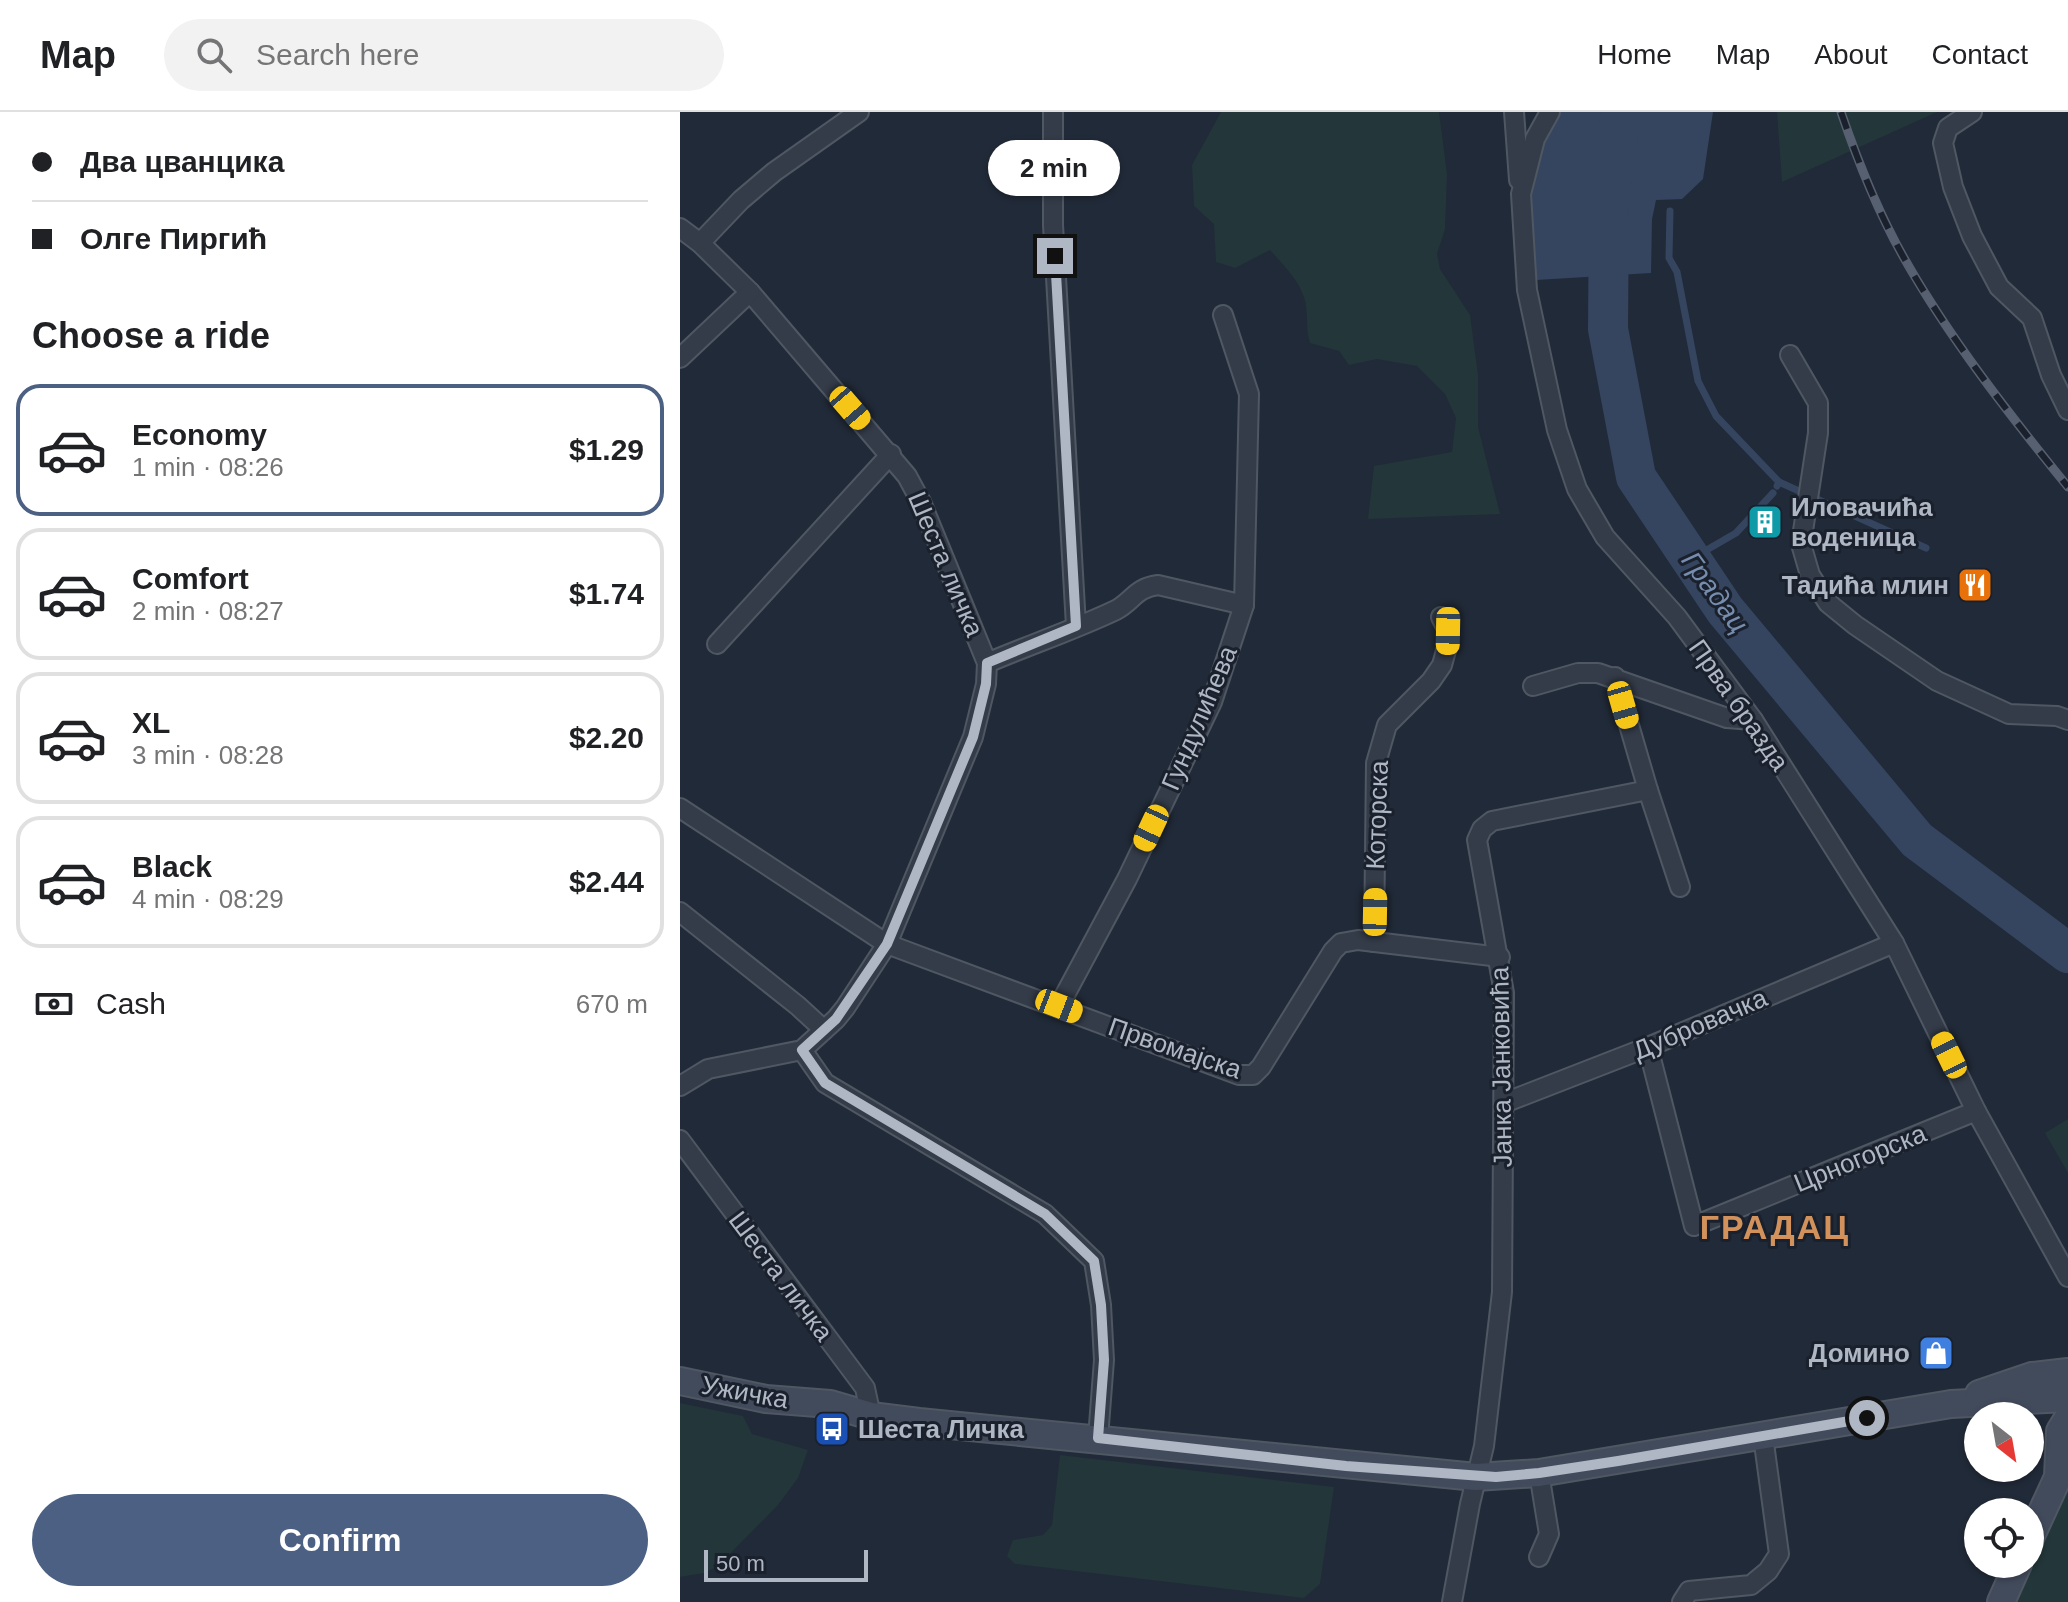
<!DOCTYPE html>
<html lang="en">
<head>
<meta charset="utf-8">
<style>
  :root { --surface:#fff; --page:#f2f2f2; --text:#202124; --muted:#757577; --line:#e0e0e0; --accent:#4c6083 }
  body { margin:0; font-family:Arial,sans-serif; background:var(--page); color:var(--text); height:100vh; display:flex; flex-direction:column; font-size:30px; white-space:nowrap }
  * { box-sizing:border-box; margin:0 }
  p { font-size:26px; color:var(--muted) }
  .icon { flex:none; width:44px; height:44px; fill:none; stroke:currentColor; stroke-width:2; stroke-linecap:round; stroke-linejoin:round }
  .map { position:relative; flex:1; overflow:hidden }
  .panel { display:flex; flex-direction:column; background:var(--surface); width:680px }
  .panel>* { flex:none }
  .hud { display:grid; align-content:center; height:176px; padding:0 32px; background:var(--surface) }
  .needle { width:52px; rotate:149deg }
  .buttons { position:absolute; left:1284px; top:1290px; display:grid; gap:16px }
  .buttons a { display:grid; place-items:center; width:80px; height:80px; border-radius:50%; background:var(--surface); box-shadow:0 2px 6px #0004; font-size:40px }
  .scale { position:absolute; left:24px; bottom:20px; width:164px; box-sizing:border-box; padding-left:8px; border:4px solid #afb7c5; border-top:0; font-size:22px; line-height:28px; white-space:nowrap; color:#afb7c5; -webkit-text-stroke:6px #1a212d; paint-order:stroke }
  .end { position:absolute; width:36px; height:36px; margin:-18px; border:10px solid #afb7c5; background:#111; box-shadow:0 0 0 4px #111 }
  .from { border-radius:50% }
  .bubble { position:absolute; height:56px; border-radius:28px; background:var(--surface); box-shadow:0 2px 6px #0004; font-size:26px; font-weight:800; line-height:56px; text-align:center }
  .car { position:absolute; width:24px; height:48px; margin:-24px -12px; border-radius:10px; box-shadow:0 0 6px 2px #0007; background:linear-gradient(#f5c518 24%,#345 0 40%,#f5c518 0 76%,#345 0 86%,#f5c518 0) }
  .hud b { display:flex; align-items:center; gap:28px; height:76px; font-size:30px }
  .hud b+b { border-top:2px solid var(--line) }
  .hud i { width:20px; height:20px; background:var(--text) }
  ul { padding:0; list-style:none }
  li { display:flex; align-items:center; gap:24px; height:132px; margin:0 16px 12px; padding:0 16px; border:4px solid var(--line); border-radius:24px }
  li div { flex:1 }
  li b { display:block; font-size:30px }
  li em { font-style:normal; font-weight:800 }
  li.on { border-color:var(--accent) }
  li>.icon { width:72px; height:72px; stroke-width:1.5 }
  h2 { padding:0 32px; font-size:36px; line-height:96px }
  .pay { display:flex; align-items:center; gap:20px; height:88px; padding:0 32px; font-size:30px }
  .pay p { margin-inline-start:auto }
  .button { display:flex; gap:16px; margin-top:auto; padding:16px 32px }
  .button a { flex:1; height:92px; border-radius:48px; background:var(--accent); color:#fff; font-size:32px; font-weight:800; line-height:92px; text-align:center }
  header { display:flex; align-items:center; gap:48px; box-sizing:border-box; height:112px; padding:0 40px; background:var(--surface); border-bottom:2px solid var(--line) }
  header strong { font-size:38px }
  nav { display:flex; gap:44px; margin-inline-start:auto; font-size:28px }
  .search { width:560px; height:72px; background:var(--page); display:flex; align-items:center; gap:20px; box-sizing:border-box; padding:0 28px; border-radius:44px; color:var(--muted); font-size:30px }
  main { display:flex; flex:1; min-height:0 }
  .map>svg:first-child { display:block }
</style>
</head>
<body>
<header>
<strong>Map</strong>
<div class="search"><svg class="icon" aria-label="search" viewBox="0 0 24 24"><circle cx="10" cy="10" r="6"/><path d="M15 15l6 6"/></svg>Search here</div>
<nav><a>Home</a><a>Map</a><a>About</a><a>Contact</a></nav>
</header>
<main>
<section class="panel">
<div class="hud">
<b><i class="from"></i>Два цванцика</b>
<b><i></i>Олге Пиргић</b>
</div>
<h2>Choose a ride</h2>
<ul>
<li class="on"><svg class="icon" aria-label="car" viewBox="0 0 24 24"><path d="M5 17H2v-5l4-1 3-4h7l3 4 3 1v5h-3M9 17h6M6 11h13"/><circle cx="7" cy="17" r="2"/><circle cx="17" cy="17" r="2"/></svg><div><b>Economy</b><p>1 min · 08:26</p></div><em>$1.29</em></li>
<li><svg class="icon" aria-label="car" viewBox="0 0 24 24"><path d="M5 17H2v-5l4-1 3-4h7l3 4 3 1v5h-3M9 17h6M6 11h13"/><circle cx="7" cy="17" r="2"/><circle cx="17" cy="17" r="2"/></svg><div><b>Comfort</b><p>2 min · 08:27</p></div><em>$1.74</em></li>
<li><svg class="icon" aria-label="car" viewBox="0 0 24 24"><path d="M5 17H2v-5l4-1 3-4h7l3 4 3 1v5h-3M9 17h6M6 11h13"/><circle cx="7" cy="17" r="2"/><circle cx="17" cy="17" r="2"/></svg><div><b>XL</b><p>3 min · 08:28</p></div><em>$2.20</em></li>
<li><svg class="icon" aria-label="car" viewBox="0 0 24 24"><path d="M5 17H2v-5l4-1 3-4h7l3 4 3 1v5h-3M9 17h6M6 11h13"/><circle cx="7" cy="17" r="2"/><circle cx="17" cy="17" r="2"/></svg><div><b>Black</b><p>4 min · 08:29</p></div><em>$2.44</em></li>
</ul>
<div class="pay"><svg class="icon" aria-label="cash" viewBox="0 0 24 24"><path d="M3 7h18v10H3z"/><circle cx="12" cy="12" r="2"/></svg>Cash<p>670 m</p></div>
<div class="button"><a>Confirm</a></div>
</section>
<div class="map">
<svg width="1388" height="1490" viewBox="0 0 1388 1490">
  <rect width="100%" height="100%" fill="#212a38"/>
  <g fill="#233639">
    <path d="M 541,0 L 759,0 L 767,62 L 765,117 L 757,142 L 760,157 L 790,203 L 798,263 L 798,315 L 820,402 L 688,407 L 694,354 L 772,340 L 776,306 L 765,282 L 737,254 L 697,247 L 669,253 L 659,239 L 630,231 C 625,216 629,200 624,185 C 618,167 602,152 590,138 L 555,156 L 536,150 L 534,112 L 514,94 L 512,53 Z"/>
    <polygon points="1097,0 1257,0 1102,70"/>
    <polygon points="1388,1007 1388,1061 1365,1021"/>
    <polygon points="0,1291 63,1304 72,1322 128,1338 118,1366 98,1393 38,1454 24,1461 0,1465"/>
    <polygon points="380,1343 654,1375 640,1472 624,1486 335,1452 327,1444 333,1428 363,1423 372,1413"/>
    <polygon points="1388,1355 1388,1490 1321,1490 1350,1452 1350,1427"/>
  </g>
  <path fill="#35455f" d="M 881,0 L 1033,0 L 1023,67 L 1002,87 L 976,88 L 972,107 L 971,161 L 856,168 C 854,130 845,80 858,44 C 864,29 874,14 881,0 Z"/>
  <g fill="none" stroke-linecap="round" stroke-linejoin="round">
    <g stroke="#35455f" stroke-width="7">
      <polyline points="990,99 989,146 997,160 1018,269 1036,304 1099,370 1097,374"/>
      <polyline points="1099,370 1246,436"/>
      <polyline points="1011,447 1056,421 1093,381"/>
    </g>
    <polyline stroke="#35455f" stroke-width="40" points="941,0 929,89 928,217 956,365 1045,498 1237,728 1388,841"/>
    <defs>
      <g id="street">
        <polyline points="373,0 373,113 396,514"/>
        <polyline points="834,0 839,68"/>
        <polyline points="870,0 855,27 841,82 847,178 877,318 897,377 925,425 997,505 1073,608 1214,831 1296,999 1388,1165"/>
        <polyline points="1292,0 1268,16 1263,31 1273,75 1292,124 1319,175 1352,206 1371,263 1388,298"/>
        <polyline points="0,116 20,131 70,180 227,364 241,390 307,551 306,572 293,625 207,832 165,896 156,907 122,938 28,957 0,974"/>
        <polyline points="20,131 61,88 94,60 179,0"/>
        <polyline points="1110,243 1138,291 1138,321 1121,432 1130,463 1148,491 1175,513 1257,569 1329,602 1377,604 1388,608"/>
        <polyline points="0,246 70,180"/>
        <polyline points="37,532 211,342"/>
        <path d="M 307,551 C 349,533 394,518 436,498 C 453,489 455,476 478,473 L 564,493"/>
        <polyline points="935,565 968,678 1000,775"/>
        <polyline points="853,574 898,561 918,561 1047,606 1073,608"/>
        <polyline points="0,696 207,832 559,963 573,963 581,955 653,839 661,831 678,828 820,845"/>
        <polyline points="0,800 118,894 144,918"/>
        <polyline points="694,830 696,651 707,613 751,569 762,553 767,535 768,519 761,505"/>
        <polyline points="379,894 447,767 532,590 564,493 569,282 543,203"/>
        <polyline points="968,935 1014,1114 1296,999"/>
        <polyline points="122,938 145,971 365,1102 414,1149 421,1193 424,1248 418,1326"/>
        <polyline points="824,991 968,935 1214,831"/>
        <polyline points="0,1028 185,1276 191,1304"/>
        <polyline points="859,1361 869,1422 859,1445"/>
        <polyline points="772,1490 790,1392 804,1334 822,1180 824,881 797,728 802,717 812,709 968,678"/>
        <polyline points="1002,1490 1009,1479 1071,1473 1088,1459 1099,1442 1083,1324"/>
      </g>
      <g id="secondary">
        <polyline points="0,1269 86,1287 150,1292 191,1304 239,1310 796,1365 859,1361 1271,1292 1388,1286"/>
        <polyline points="1299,1282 1352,1264 1388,1260"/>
        <polyline points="1350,1426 1378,1365 1380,1319 1388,1306"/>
        <polyline points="1321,1490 1338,1452"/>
      </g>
    </defs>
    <use href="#street" stroke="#4f5763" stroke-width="22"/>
    <use href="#secondary" stroke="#4f5763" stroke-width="30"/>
    <use href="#street" stroke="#343c49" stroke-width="18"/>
    <use href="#secondary" stroke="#424b5c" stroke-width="26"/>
    <defs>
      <path id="rail" d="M 1161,0 C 1178,50 1198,100 1224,146 C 1270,227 1329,302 1388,375"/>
    </defs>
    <use href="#rail" stroke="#566070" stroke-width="9"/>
    <use href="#rail" stroke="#1a212d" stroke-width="6" stroke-dasharray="18" stroke-linecap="butt"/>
  </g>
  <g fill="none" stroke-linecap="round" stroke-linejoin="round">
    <polyline stroke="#afb7c5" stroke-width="10" points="375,144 396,514 307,551 306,572 293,625 207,832 156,907 122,938 145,971 365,1102 414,1149 421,1193 424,1248 418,1326 666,1354 816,1365 859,1361 938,1349 1187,1306"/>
  </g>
  <defs>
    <symbol id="building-square" viewBox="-11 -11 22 22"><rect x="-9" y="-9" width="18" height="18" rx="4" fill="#0f9aa8" stroke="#1a212d"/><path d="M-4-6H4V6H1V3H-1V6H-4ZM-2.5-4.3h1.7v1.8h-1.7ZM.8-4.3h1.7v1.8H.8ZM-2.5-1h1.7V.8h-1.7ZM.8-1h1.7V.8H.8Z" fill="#fff"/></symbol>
    <symbol id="restaurant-square" viewBox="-11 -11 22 22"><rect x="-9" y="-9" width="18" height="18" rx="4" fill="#e8710a" stroke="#1a212d"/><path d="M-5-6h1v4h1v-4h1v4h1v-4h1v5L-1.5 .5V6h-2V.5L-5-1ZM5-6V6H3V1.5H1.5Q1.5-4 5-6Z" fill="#fff"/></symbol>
    <symbol id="shop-square" viewBox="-11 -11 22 22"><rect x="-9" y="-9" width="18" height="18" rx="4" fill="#3f7fe0" stroke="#1a212d"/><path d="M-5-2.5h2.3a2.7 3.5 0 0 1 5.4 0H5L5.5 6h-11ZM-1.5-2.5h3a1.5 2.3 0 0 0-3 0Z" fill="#fff"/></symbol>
    <symbol id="bus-square" viewBox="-11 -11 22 22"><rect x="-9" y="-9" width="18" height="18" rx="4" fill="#1a4fb4" stroke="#1a212d"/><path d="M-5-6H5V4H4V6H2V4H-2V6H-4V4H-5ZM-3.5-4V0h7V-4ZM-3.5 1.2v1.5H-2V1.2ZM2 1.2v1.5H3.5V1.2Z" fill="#fff"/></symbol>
  </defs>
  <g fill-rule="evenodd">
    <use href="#building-square" x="1065" y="390" width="40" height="40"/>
    <use href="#restaurant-square" x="1275" y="453" width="40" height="40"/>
    <use href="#shop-square" x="1236" y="1221" width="40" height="40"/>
    <use href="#bus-square" x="132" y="1297" width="40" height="40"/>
  </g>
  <g text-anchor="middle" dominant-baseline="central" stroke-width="6" stroke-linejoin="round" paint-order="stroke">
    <g font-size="26" font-weight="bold" fill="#afb7c5" stroke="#1a212d" text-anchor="start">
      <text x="1111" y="395">Иловачића<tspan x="1111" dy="30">воденица</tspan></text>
      <text x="1269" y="473" text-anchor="end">Тадића млин</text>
      <text x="1230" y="1241" text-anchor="end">Домино</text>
      <text x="178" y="1317">Шеста Личка</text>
    </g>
    <g font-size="26" fill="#afb7c5" stroke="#1a212d">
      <text transform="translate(266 452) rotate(67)">Шеста личка</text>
      <text transform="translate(1059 593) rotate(55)">Прва бразда</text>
      <text transform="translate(519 606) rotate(-67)">Гундулићева</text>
      <text transform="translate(697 703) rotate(-88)">Которска</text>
      <text transform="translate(1020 912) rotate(-23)">Дубровачка</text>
      <text transform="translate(495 936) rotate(19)">Првомајска</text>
      <text transform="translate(821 955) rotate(-91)">Јанка Јанковића</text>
      <text transform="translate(1180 1046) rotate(-22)">Црногорска</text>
      <text transform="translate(101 1164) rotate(53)">Шеста личка</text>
      <text transform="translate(65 1280) rotate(10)">Ужичка</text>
    </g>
    <g font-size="28" font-style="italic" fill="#778dad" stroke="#1a212d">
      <text transform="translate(1035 480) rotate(54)">Градац</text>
    </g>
    <g font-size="34" font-weight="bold" letter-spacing="2" fill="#d3925c" stroke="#1a212d">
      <text x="1095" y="1115">ГРАДАЦ</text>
    </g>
  </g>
</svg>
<div class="buttons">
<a><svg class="needle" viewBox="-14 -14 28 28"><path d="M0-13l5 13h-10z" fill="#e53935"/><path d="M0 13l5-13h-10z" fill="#757577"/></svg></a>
<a><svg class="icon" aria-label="locate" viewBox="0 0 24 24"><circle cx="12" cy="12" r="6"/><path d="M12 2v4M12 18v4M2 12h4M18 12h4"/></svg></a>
</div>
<div class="scale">50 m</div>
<i class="end from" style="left:1187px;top:1306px"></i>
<i class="end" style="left:375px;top:144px"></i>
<div class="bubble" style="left:308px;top:28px;width:132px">2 min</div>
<i class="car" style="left:170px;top:296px;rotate:139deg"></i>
<i class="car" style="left:768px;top:519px;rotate:181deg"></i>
<i class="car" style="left:943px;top:593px;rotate:164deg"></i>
<i class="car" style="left:471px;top:716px;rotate:205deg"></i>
<i class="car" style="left:695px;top:800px;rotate:1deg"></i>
<i class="car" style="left:379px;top:894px;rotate:111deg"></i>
<i class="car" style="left:1269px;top:943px;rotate:334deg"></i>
</div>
</main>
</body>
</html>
